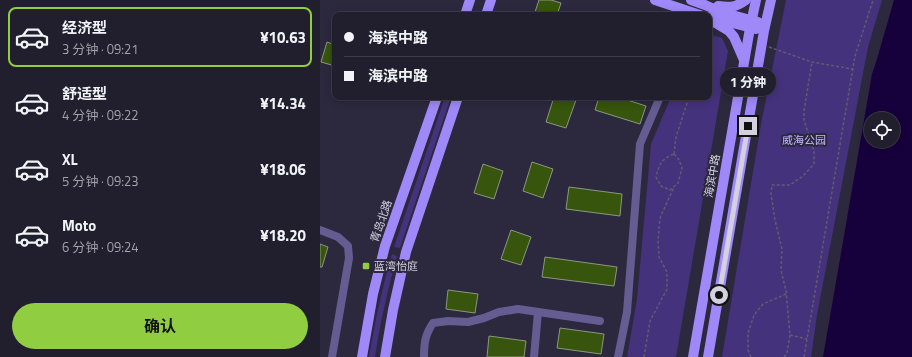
<!DOCTYPE html>
<html lang="zh">
<head>
<meta charset="utf-8">
<style>
  :root { --surface:#211e2e; --page:#292736; --text:#f1f3f6; --muted:#a2a2aa; --line:#3e3c4a; --accent:#90cd41 }
  body { margin:0; font-family:"Titillium Web","Noto Sans SC",sans-serif; background:var(--page); color:var(--text); height:100vh; display:flex; flex-direction:column; font-size:15px; white-space:nowrap }
  * { box-sizing:border-box; margin:0 }
  p { font-size:13px; color:var(--muted) }
  .icon { flex:none; width:22px; height:22px; fill:none; stroke:currentColor; stroke-width:2; stroke-linecap:round; stroke-linejoin:round }
  .map { position:relative; flex:1; overflow:hidden }
  .sheet { display:flex; flex-direction:column; background:var(--surface); width:320px }
  .sheet>* { flex:none }
  .guide { position:absolute; left:12px; top:12px; width:380px; height:88px; border-radius:8px; box-shadow:0 2px 10px #0003,0 0 0 1px var(--line); display:grid; align-content:center; height:88px; padding:0 12px; background:var(--surface) }
  .fabs { position:absolute; left:544px; top:112px; display:grid; gap:8px }
  .fabs a { display:grid; place-items:center; width:36px; height:36px; border-radius:50%; background:var(--surface); box-shadow:0 2px 10px #0003,0 0 0 1px var(--line); font-size:20px }
  .end { position:absolute; width:18px; height:18px; margin:-9px; border:5px solid #d3d1df; background:#111; box-shadow:0 0 0 2px #111 }
  .from { border-radius:50% }
  .bubble { position:absolute; height:28px; border-radius:14px; background:var(--surface); box-shadow:0 2px 10px #0003,0 0 0 1px var(--line); font-size:13px; font-weight:700; line-height:28px; text-align:center }
  .guide b { display:flex; align-items:center; gap:14px; height:38px; font-size:15px }
  .guide b+b { border-top:1px solid var(--line) }
  .guide i { width:10px; height:10px; background:var(--text) }
  ul { padding:7px 0 0; list-style:none }
  li { display:flex; align-items:center; gap:12px; height:60px; margin:0 8px 6px; padding:0 4px; border:2px solid transparent; border-radius:8px }
  li div { flex:1 }
  li b { display:block; font-size:15px }
  li em { font-style:normal; font-weight:700 }
  li.current { border-color:var(--accent) }
  li>.icon { width:36px; height:36px; stroke-width:1.5 }
  .cta { display:flex; gap:8px; margin-top:auto; padding:8px 12px }
  .cta a { flex:1; height:46px; border-radius:24px; background:var(--accent); color:#111; font-size:16px; font-weight:700; line-height:46px; text-align:center }
  main { display:flex; flex:1; min-height:0 }
  .map>svg:first-child { display:block }
</style>
</head>
<body>
<main>
<section class="sheet">
<ul>
<li class="current"><svg class="icon" aria-label="car" viewBox="0 0 24 24"><path d="M5 17H2v-5l4-1 3-4h7l3 4 3 1v5h-3M9 17h6M6 11h13"/><circle cx="7" cy="17" r="2"/><circle cx="17" cy="17" r="2"/></svg><div><b>经济型</b><p>3 分钟 · 09:21</p></div><em>¥10.63</em></li>
<li><svg class="icon" aria-label="car" viewBox="0 0 24 24"><path d="M5 17H2v-5l4-1 3-4h7l3 4 3 1v5h-3M9 17h6M6 11h13"/><circle cx="7" cy="17" r="2"/><circle cx="17" cy="17" r="2"/></svg><div><b>舒适型</b><p>4 分钟 · 09:22</p></div><em>¥14.34</em></li>
<li><svg class="icon" aria-label="car" viewBox="0 0 24 24"><path d="M5 17H2v-5l4-1 3-4h7l3 4 3 1v5h-3M9 17h6M6 11h13"/><circle cx="7" cy="17" r="2"/><circle cx="17" cy="17" r="2"/></svg><div><b>XL</b><p>5 分钟 · 09:23</p></div><em>¥18.06</em></li>
<li><svg class="icon" aria-label="car" viewBox="0 0 24 24"><path d="M5 17H2v-5l4-1 3-4h7l3 4 3 1v5h-3M9 17h6M6 11h13"/><circle cx="7" cy="17" r="2"/><circle cx="17" cy="17" r="2"/></svg><div><b>Moto</b><p>6 分钟 · 09:24</p></div><em>¥18.20</em></li>
</ul>
<div class="cta"><a>确认</a></div>
</section>
<div class="map">
<svg width="592" height="357" viewBox="0 0 592 357">
  <rect width="100%" height="100%" fill="#2c283e"/>
  <g fill="#44327c">
    <polygon points="466,0 562,0 548,47 497,315 491,357 402,357 441,124"/>
    <polygon points="389,34 402,38 408,51 356,357 307,357 317,299 331,144 351,97 389,97"/>
    <polygon points="125,97 131,97 80,248 74,247"/>
    <path d="M 72,254 L 77,256 C 68,289 60,323 55,357 L 49,357 C 55,322 62,288 72,254 Z"/>
  </g>
  <path fill="#17013c" fill-rule="evenodd" d="M 574,0 L 592,0 L 592,357 L 503,357 L 552,74 L 557,59 ZM 551,119 L 573,119 L 573,141 L 551,141 Z"/>
  <g fill="#37550c" stroke="#8b987f">
    <polygon points="219,0 231,0 241,3 237,15 214,15"/>
    <polygon points="7,42 15,45 15,66 1,62"/>
    <polygon points="234,97 248,97 256,100 246,128 226,122"/>
    <polygon points="279,97 298,97 326,106 320,124 275,110"/>
    <polygon points="212,162 233,169 223,198 203,191"/>
    <polygon points="163,164 183,171 174,199 154,193"/>
    <polygon points="249,187 302,194 300,216 246,209"/>
    <polygon points="191,230 211,237 201,265 181,259"/>
    <polygon points="0,244 8,247 2,267 0,267"/>
    <polygon points="225,257 297,267 294,286 222,277"/>
    <polygon points="128,290 158,294 155,313 126,309"/>
    <polygon points="240,328 284,334 281,354 237,348"/>
    <polygon points="169,336 206,341 204,357 167,357"/>
  </g>
  <g fill="none" stroke-linecap="round" stroke-linejoin="round">
    <g stroke="#605c70" stroke-width="1.5" stroke-dasharray="3 2" stroke-linecap="butt">
      <polyline points="449,47 492,62 532,69"/>
      <path d="M 354,154 L 359,160 L 362,168 L 358,183 L 350,190 L 341,186 L 336,177 C 339,165 341,159 354,154 Z"/>
      <polyline points="354,154 356,137 369,97"/>
      <polyline points="470,335 487,339"/>
      <polyline points="324,357 330,321 347,289 347,272 339,257 338,241 340,218 354,187"/>
      <polyline points="431,357 428,350 428,333 434,315 443,304 466,294"/>
      <polyline points="464,357 467,353 470,335 466,291 461,270 462,249 455,220 451,194 452,185 470,185 483,176 494,164 494,151 484,120 484,111 492,62"/>
      <polyline points="484,357 535,56 553,0"/>
    </g>
    <g stroke="#655c92" stroke-width="8">
      <polyline points="0,230 18,237 28,246 29,258 12,357"/>
      <path d="M 104,357 C 104,343 105,335 113,323 L 128,321 L 148,322 L 164,318 L 179,312 L 198,309 L 280,321"/>
      <polyline points="214,357 218,312"/>
      <polyline points="298,357 307,312 320,144 340,97"/>
    </g>
    <g stroke="#9f88f8" stroke-width="10">
      <polyline points="335,0 380,15"/>
      <polyline points="371,0 385,5 401,12 438,22"/>
      <path d="M 398,6 C 411,8 416,7 426,0"/>
      <polyline points="145,15 150,0"/>
      <polyline points="166,15 171,0"/>
      <polyline points="389,17 436,29"/>
      <polyline points="394,22 409,31 414,37 424,60"/>
      <polyline points="42,357 53,294 65,246 117,97"/>
      <polyline points="65,357 73,310 86,252 138,97"/>
      <polyline points="373,357 430,28 436,0"/>
      <polyline points="388,357 444,31 451,0"/>
    </g>
  </g>
  <g fill="none" stroke-linecap="round" stroke-linejoin="round">
    <polyline stroke="#d3d1df" stroke-width="5" points="399,295 428,126"/>
  </g>
  <rect fill="#90cd41" stroke="#2c283e" stroke-width="1.5" x="42" y="262" width="8" height="8" rx="2"/>
  <g text-anchor="middle" dominant-baseline="central" stroke-width="4" stroke-linejoin="round" paint-order="stroke">
    <g font-size="11" fill="#c5baff" stroke="#2c283e">
      <text x="484" y="140">威海公园</text>
    </g>
    <g font-size="11" fill="#d3d1df" stroke="#2c283e">
      <text transform="translate(392 176) rotate(-80)">海滨中路</text>
      <text transform="translate(61 221) rotate(-71)">青岛北路</text>
    </g>
    <g font-size="11" fill="#d3d1df" stroke="#2c283e" text-anchor="start">
      <text x="54" y="266">蓝湾怡庭</text>
    </g>
  </g>
</svg>
<div class="fabs">
<a><svg class="icon" aria-label="locate" viewBox="0 0 24 24"><circle cx="12" cy="12" r="6"/><path d="M12 2v4M12 18v4M2 12h4M18 12h4"/></svg></a>
</div>
<i class="end from" style="left:399px;top:295px"></i>
<i class="end" style="left:428px;top:126px"></i>
<div class="bubble" style="left:400px;top:68px;width:56px">1 分钟</div>
<div class="guide">
<b><i class="from"></i>海滨中路</b>
<b><i></i>海滨中路</b>
</div>
</div>
</main>
</body>
</html>
